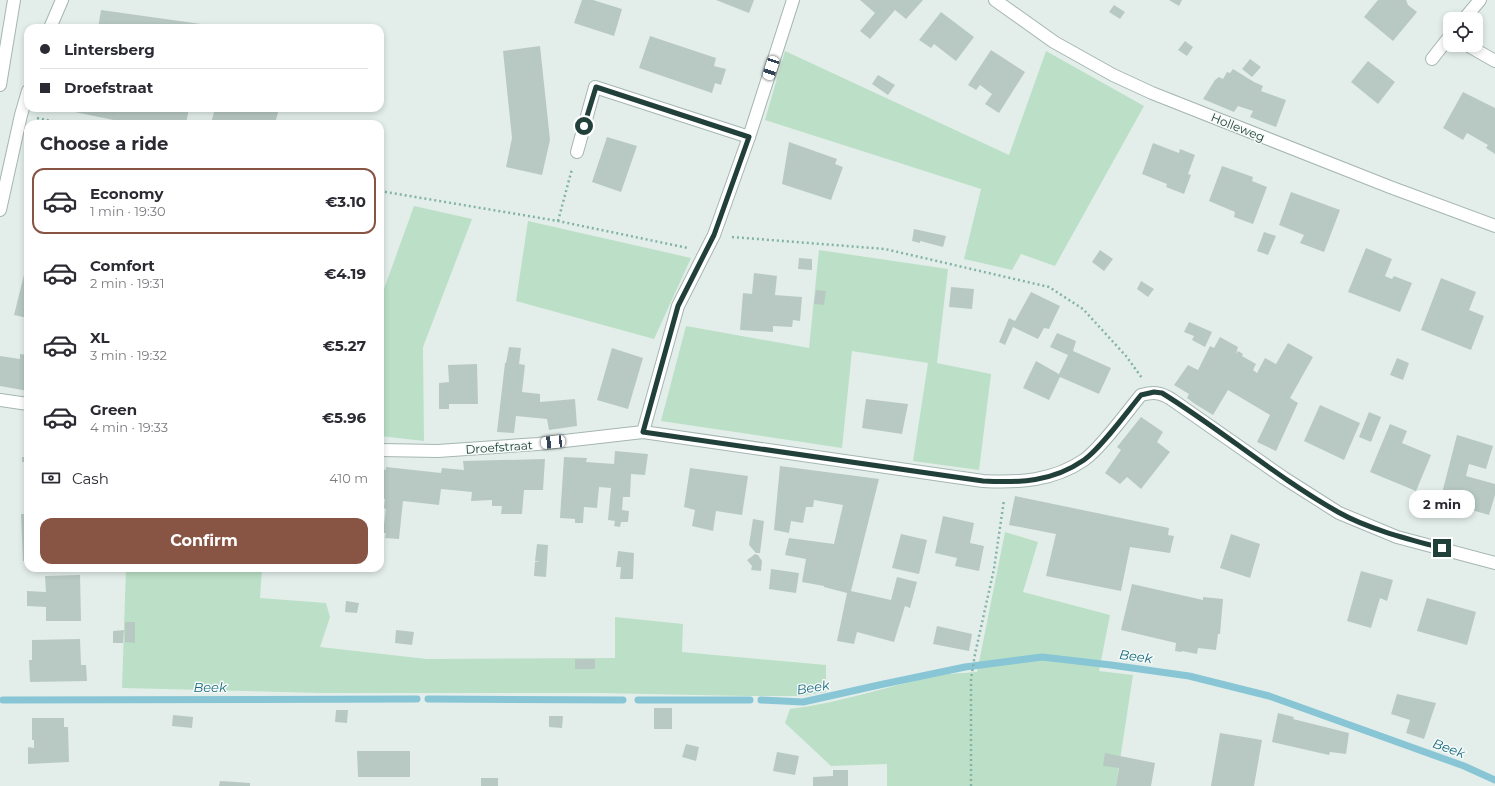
<!DOCTYPE html>
<html lang="en">
<head>
<meta charset="utf-8">
<style>
  :root { --surface:#fff; --page:#f7f7f7; --text:#2b2b33; --muted:#7c7c81; --line:#e1e1e2; --accent:#885443 }
  body { margin:0; font-family:Montserrat,sans-serif; background:var(--page); color:var(--text); height:100vh; display:flex; flex-direction:column; font-size:15px; white-space:nowrap }
  * { box-sizing:border-box; margin:0 }
  p { font-size:13px; color:var(--muted) }
  .icon { flex:none; width:22px; height:22px; fill:none; stroke:currentColor; stroke-width:2; stroke-linecap:round; stroke-linejoin:round }
  .map { position:relative; flex:1; overflow:hidden }
  .panel { position:absolute; left:24px; top:120px; width:360px; height:452px; display:flex; flex-direction:column; background:var(--surface); border-radius:12px; box-shadow:0 2px 6px #0003 }
  .panel>* { flex:none }
  .top-card { position:absolute; left:24px; top:24px; width:360px; height:88px; border-radius:12px; box-shadow:0 2px 6px #0003; display:grid; align-content:center; height:88px; padding:0 16px; background:var(--surface) }
  .controls { position:absolute; left:1443px; top:12px; display:grid; gap:8px }
  .controls a { display:grid; place-items:center; width:40px; height:40px; border-radius:8px; background:var(--surface); box-shadow:0 2px 6px #0003; font-size:20px }
  .end { position:absolute; width:18px; height:18px; margin:-9px; border:5px solid #22403a; background:#fff; box-shadow:0 0 0 2px #fff }
  .from { border-radius:50% }
  .bubble { position:absolute; height:28px; border-radius:12px; background:var(--surface); box-shadow:0 2px 6px #0003; font-size:13px; font-weight:700; line-height:28px; text-align:center }
  .car { position:absolute; width:12px; height:24px; margin:-12px -6px; border-radius:5px; box-shadow:0 0 3px 1px #0007; background:linear-gradient(#fff 24%,#345 0 40%,#fff 0 76%,#345 0 86%,#fff 0) }
  .top-card b { display:flex; align-items:center; gap:14px; height:38px; font-size:15px }
  .top-card b+b { border-top:1px solid var(--line) }
  .top-card i { width:10px; height:10px; background:var(--text) }
  ul { padding:0; list-style:none }
  li { display:flex; align-items:center; gap:12px; height:66px; margin:0 8px 6px; padding:0 8px; border:2px solid transparent; border-radius:12px }
  li div { flex:1 }
  li b { display:block; font-size:15px }
  li em { font-style:normal; font-weight:700 }
  li.current { border-color:var(--accent) }
  li>.icon { width:36px; height:36px; stroke-width:1.5 }
  h2 { padding:0 16px; font-size:18px; line-height:48px }
  .pay { display:flex; align-items:center; gap:10px; height:44px; padding:0 16px; font-size:15px }
  .pay p { margin-inline-start:auto }
  .cta { display:flex; gap:8px; margin-top:auto; padding:8px 16px }
  .cta a { flex:1; height:46px; border-radius:12px; background:var(--accent); color:#fff; font-size:16px; font-weight:700; line-height:46px; text-align:center }
  .map>svg:first-child { display:block }
</style>
</head>
<body>
<div class="map">
<svg width="1495" height="786" viewBox="0 0 1495 786">
  <rect width="100%" height="100%" fill="#e3eeea"/>
  <g fill="#bbe0c7">
    <polygon points="785,51 1009,155 1046,51 1144,106 1055,266 1021,254 1012,270 964,259 981,189 765,120"/>
    <polygon points="414,206 472,219 423,347 424,441 380,436 380,300"/>
    <polygon points="528,221 691,258 654,339 516,301"/>
    <polygon points="819,250 948,269 937,363 991,374 979,470 913,461 928,363 852,351 842,448 661,421 686,326 809,348"/>
    <path d="M 1005,532 L 1038,542 L 1023,592 L 1110,615 L 1099,671 L 1133,675 L 1116,786 L 887,786 L 887,764 L 831,766 L 785,723 L 790,709 C 841,703 887,686 937,676 C 950,673 964,673 977,672 Z"/>
    <polygon points="126,568 262,568 260,598 326,603 330,617 320,647 427,659 615,658 615,617 683,624 682,652 826,665 826,692 800,696 745,696 599,693 321,693 122,688"/>
  </g>
  <g fill="none" stroke-linecap="round" stroke-linejoin="round">
    <g stroke="#88c6d5" stroke-width="7">
      <polyline points="428,699 623,700"/>
      <polyline points="3,700 417,699"/>
      <polyline points="638,700 750,700"/>
      <polyline points="761,700 803,702 879,685 965,667 1042,657 1111,665 1189,676 1269,696 1464,766 1495,780"/>
    </g>
  </g>
  <g fill="#b8c9c3">
    <polygon points="582,0 593,0 622,9 614,36 574,23"/>
    <polygon points="716,0 754,0 749,13"/>
    <polygon points="860,0 923,0 906,19 895,10 870,39 860,31 875,13"/>
    <polygon points="1169,0 1182,0 1179,6"/>
    <polygon points="1378,0 1406,0 1408,5 1417,12 1393,41 1364,17"/>
    <polygon points="1114,5 1125,12 1120,19 1109,12"/>
    <polygon points="101,10 208,25 217,28 98,28"/>
    <polygon points="941,12 974,37 956,61 934,44 931,48 919,40"/>
    <polygon points="650,36 716,58 714,66 726,69 721,85 715,83 712,93 639,68"/>
    <polygon points="1185,41 1193,47 1187,56 1178,50"/>
    <polygon points="540,46 550,140 542,175 506,167 512,138 503,51"/>
    <polygon points="991,50 1025,72 999,113 985,104 992,94 980,85 976,90 968,85"/>
    <polygon points="1250,59 1261,67 1252,77 1242,69"/>
    <polygon points="1368,61 1395,82 1378,104 1351,82"/>
    <polygon points="1233,69 1254,82 1263,86 1261,91 1286,100 1276,127 1250,117 1253,111 1238,106 1234,112 1203,99 1215,80 1219,77 1223,79 1227,72 1230,73"/>
    <polygon points="878,75 895,85 888,95 872,84"/>
    <polygon points="1463,92 1495,108 1495,154 1486,148 1488,145 1467,133 1463,140 1443,128"/>
    <polygon points="65,108 189,108 186,124 133,124 65,110"/>
    <polygon points="215,108 279,108 275,124 211,124"/>
    <polygon points="607,137 637,146 621,192 592,182"/>
    <polygon points="789,142 837,159 835,164 843,167 831,200 782,184"/>
    <polygon points="1153,143 1179,153 1180,149 1195,155 1188,174 1191,175 1184,194 1166,187 1167,184 1142,174"/>
    <polygon points="1222,166 1253,177 1252,181 1267,187 1253,224 1234,217 1235,212 1209,201"/>
    <polygon points="1291,192 1340,210 1324,252 1300,243 1304,235 1279,225"/>
    <polygon points="914,229 946,236 943,247 920,241 920,243 912,241"/>
    <polygon points="1264,232 1276,236 1268,255 1257,251"/>
    <polygon points="1366,248 1392,259 1385,276 1392,279 1394,276 1412,283 1400,312 1348,292"/>
    <polygon points="1100,250 1113,259 1104,271 1092,262"/>
    <polygon points="799,258 812,259 812,270 798,269"/>
    <polygon points="28,259 28,318 14,315"/>
    <polygon points="754,273 777,276 775,295 802,297 800,321 793,320 792,327 773,326 773,332 740,330 743,293 752,294"/>
    <polygon points="1441,278 1476,292 1469,310 1484,316 1471,350 1421,330"/>
    <polygon points="1141,281 1154,289 1148,297 1137,289"/>
    <polygon points="951,287 974,289 972,309 949,307"/>
    <polygon points="816,290 826,291 824,305 814,304"/>
    <polygon points="1031,292 1060,306 1049,329 1044,328 1038,339 1013,327 1005,345 999,342 1009,318 1015,321"/>
    <polygon points="1189,322 1212,332 1205,347 1192,340 1194,336 1184,332"/>
    <polygon points="1057,333 1076,341 1073,351 1111,368 1099,394 1060,377 1049,400 1023,388 1036,361 1059,374 1068,355 1050,347"/>
    <polygon points="1220,337 1238,347 1236,354 1238,351 1243,354 1242,356 1256,364 1253,370 1257,373 1265,358 1276,364 1288,343 1313,357 1290,398 1298,403 1276,451 1257,442 1270,415 1228,390 1213,415 1195,404 1187,398 1189,394 1174,385 1188,365 1198,370 1210,346 1214,348"/>
    <polygon points="509,347 521,348 519,364 525,365 522,392 540,394 540,402 575,399 577,426 549,430 547,419 516,416 514,433 497,432 505,363 506,363"/>
    <polygon points="612,348 643,358 628,409 597,400"/>
    <polygon points="20,354 28,355 28,391 0,386 0,356 20,359"/>
    <polygon points="1397,358 1409,363 1403,380 1390,375"/>
    <polygon points="477,364 478,404 449,404 449,409 439,409 439,383 449,382 448,365"/>
    <polygon points="866,399 908,404 902,434 862,428"/>
    <polygon points="1320,405 1360,423 1344,460 1304,441"/>
    <polygon points="1369,412 1381,417 1371,442 1359,437"/>
    <polygon points="1141,417 1163,432 1157,442 1170,452 1141,489 1127,477 1120,484 1105,473 1121,450 1117,447"/>
    <polygon points="1390,424 1407,431 1402,443 1431,455 1416,491 1370,472"/>
    <polygon points="1457,435 1493,446 1486,469 1469,464 1466,476 1495,484 1495,495 1489,515 1440,501"/>
    <polygon points="615,451 648,454 645,475 631,474 630,497 623,497 622,510 629,511 628,522 621,522 620,527 614,526 615,521 608,520 611,488 599,487 597,508 584,507 583,523 575,523 575,519 560,518 564,457 587,458 586,462 614,464"/>
    <polygon points="28,452 28,484 25,484 24,462 22,462 22,457 24,457 24,453"/>
    <polygon points="545,459 543,490 524,490 522,514 501,514 502,506 492,506 492,500 471,501 472,492 441,489 439,505 403,501 399,539 385,538 386,533 383,533 386,509 384,508 385,499 383,499 383,494 380,493 380,469 386,470 386,467 441,473 442,468 464,470 463,461"/>
    <polygon points="780,466 879,479 851,591 891,600 897,577 917,582 910,608 905,606 894,642 857,632 854,644 837,641 847,593 824,587 824,586 802,582 806,559 785,555 789,538 834,544 843,505 814,500 813,507 806,507 803,523 791,521 789,533 774,530"/>
    <polygon points="690,468 748,476 742,515 716,511 713,531 692,526 695,510 684,507"/>
    <polygon points="1015,496 1169,528 1168,535 1174,536 1170,553 1130,547 1121,591 1046,576 1056,534 1009,525"/>
    <polygon points="21,514 28,514 28,561 23,561"/>
    <polygon points="943,516 974,523 970,543 984,546 979,571 955,566 957,558 935,553"/>
    <polygon points="753,519 764,521 760,553 756,553 749,545"/>
    <polygon points="901,534 927,540 919,574 892,568"/>
    <polygon points="1231,534 1260,544 1250,578 1220,568"/>
    <polygon points="537,544 548,545 546,577 534,576 535,562 540,562 535,561"/>
    <polygon points="618,551 634,553 633,579 620,579 621,567 616,567"/>
    <polygon points="755,554 758,555 762,561 761,571 751,570 752,566 747,560"/>
    <polygon points="771,569 799,573 796,593 769,589"/>
    <polygon points="1361,571 1393,580 1387,601 1380,598 1371,628 1347,621"/>
    <polygon points="80,575 81,621 46,621 46,607 27,606 27,591 46,592 45,576"/>
    <polygon points="1132,584 1203,600 1203,597 1223,599 1220,634 1218,634 1216,650 1198,648 1197,654 1182,651 1181,652 1175,651 1176,643 1121,630"/>
    <polygon points="1427,598 1476,612 1467,645 1417,631"/>
    <polygon points="346,601 359,603 357,613 345,612"/>
    <polygon points="125,622 135,622 135,643 125,642"/>
    <polygon points="937,626 972,634 969,651 933,644"/>
    <polygon points="124,630 123,643 113,643 113,631"/>
    <polygon points="396,630 414,632 412,645 395,643"/>
    <polygon points="80,639 81,665 86,665 87,681 30,682 29,660 32,660 32,640"/>
    <rect x="575" y="659" width="20" height="10"/>
    <polygon points="1397,694 1436,703 1424,739 1406,733 1410,720 1391,714"/>
    <rect x="654" y="708" width="18" height="21"/>
    <polygon points="336,710 348,710 347,723 335,722"/>
    <polygon points="1278,713 1294,717 1293,719 1349,733 1346,754 1330,752 1329,755 1272,742"/>
    <polygon points="173,715 193,717 192,728 172,726"/>
    <polygon points="549,716 563,716 562,728 549,727"/>
    <polygon points="32,718 64,718 64,727 68,727 69,762 28,764 28,747 34,748 34,740 32,740"/>
    <polygon points="1220,733 1262,740 1254,786 1211,786"/>
    <polygon points="686,744 699,747 696,761 682,757"/>
    <polygon points="357,751 410,751 410,777 358,777"/>
    <polygon points="777,752 799,756 795,775 773,771"/>
    <polygon points="1105,753 1155,763 1151,786 1116,786 1119,768 1103,766"/>
    <polygon points="833,770 848,770 848,786 813,786 813,777 833,776"/>
    <rect x="481" y="778" width="17" height="8"/>
    <polygon points="220,781 250,783 250,786 219,786"/>
  </g>
  <g fill="none" stroke-linecap="round" stroke-linejoin="round">
    <defs>
      <g id="minor">
        <polyline points="995,0 1054,42 1113,75 1152,93 1390,187 1495,226"/>
        <polyline points="1464,19 1480,0"/>
        <polyline points="50,28 62,0"/>
        <polyline points="1467,45 1495,61"/>
        <polyline points="1432,59 1450,36"/>
        <polyline points="0,85 14,0"/>
        <polyline points="577,152 595,87 749,137"/>
        <polyline points="0,210 21,115 28,91"/>
        <polyline points="0,400 28,404"/>
        <polyline points="643,432 678,306 714,235 749,137 793,0"/>
        <path d="M 380,450 L 438,451 L 538,444 L 643,432 L 983,481 C 1019,483 1053,481 1084,460 C 1101,448 1126,413 1141,395 C 1153,392 1160,392 1171,399 L 1284,478 L 1339,513 L 1397,537 L 1495,563"/>
      </g>
    </defs>
    <use href="#minor" stroke="#a5b6b2" stroke-width="14"/>
    <g stroke="#82b3a6" stroke-width="2.5" stroke-dasharray="2 3" stroke-linecap="butt">
      <polyline points="37,118 66,124"/>
      <polyline points="380,191 558,221 688,248"/>
      <polyline points="558,221 572,169"/>
      <polyline points="732,237 885,249 1049,287 1083,309 1126,356 1142,378"/>
      <polyline points="971,786 971,679 975,654 994,569 1004,500"/>
    </g>
    <use href="#minor" stroke="#fff" stroke-width="12"/>
  </g>
  <g fill="none" stroke-linecap="round" stroke-linejoin="round">
    <path stroke="#22403a" stroke-width="5" d="M 584,126 L 596,87 L 749,137 L 714,235 L 678,306 L 643,432 L 983,481 C 1020,483 1052,482 1084,460 C 1101,448 1126,413 1141,395 L 1154,392 L 1162,393 C 1222,430 1276,477 1338,512 C 1368,529 1408,539 1442,548"/>
  </g>
  <g text-anchor="middle" dominant-baseline="central" stroke-width="3" stroke-linejoin="round" paint-order="stroke">
    <g font-size="12" fill="#22403a" stroke="#f4faf7">
      <text transform="translate(1238 127) rotate(22)">Holleweg</text>
      <text transform="translate(499 447) rotate(-4)">Droefstraat</text>
    </g>
    <g font-size="13" font-style="italic" fill="#186980" stroke="#f4faf7">
      <text transform="translate(1136 656) rotate(8)">Beek</text>
      <text x="210" y="687">Beek</text>
      <text transform="translate(813 687) rotate(-9)">Beek</text>
      <text transform="translate(1449 748) rotate(20)">Beek</text>
    </g>
  </g>
</svg>
<div class="controls">
<a><svg class="icon" aria-label="locate" viewBox="0 0 24 24"><circle cx="12" cy="12" r="6"/><path d="M12 2v4M12 18v4M2 12h4M18 12h4"/></svg></a>
</div>
<i class="end from" style="left:584px;top:126px"></i>
<i class="end" style="left:1442px;top:548px"></i>
<div class="bubble" style="left:1409px;top:490px;width:66px">2 min</div>
<i class="car" style="left:771px;top:68px;rotate:198deg"></i>
<i class="car" style="left:553px;top:442px;rotate:264deg"></i>
<div class="top-card">
<b><i class="from"></i>Lintersberg</b>
<b><i></i>Droefstraat</b>
</div>
<section class="panel">
<h2>Choose a ride</h2>
<ul>
<li class="current"><svg class="icon" aria-label="car" viewBox="0 0 24 24"><path d="M5 17H2v-5l4-1 3-4h7l3 4 3 1v5h-3M9 17h6M6 11h13"/><circle cx="7" cy="17" r="2"/><circle cx="17" cy="17" r="2"/></svg><div><b>Economy</b><p>1 min · 19:30</p></div><em>€3.10</em></li>
<li><svg class="icon" aria-label="car" viewBox="0 0 24 24"><path d="M5 17H2v-5l4-1 3-4h7l3 4 3 1v5h-3M9 17h6M6 11h13"/><circle cx="7" cy="17" r="2"/><circle cx="17" cy="17" r="2"/></svg><div><b>Comfort</b><p>2 min · 19:31</p></div><em>€4.19</em></li>
<li><svg class="icon" aria-label="car" viewBox="0 0 24 24"><path d="M5 17H2v-5l4-1 3-4h7l3 4 3 1v5h-3M9 17h6M6 11h13"/><circle cx="7" cy="17" r="2"/><circle cx="17" cy="17" r="2"/></svg><div><b>XL</b><p>3 min · 19:32</p></div><em>€5.27</em></li>
<li><svg class="icon" aria-label="car" viewBox="0 0 24 24"><path d="M5 17H2v-5l4-1 3-4h7l3 4 3 1v5h-3M9 17h6M6 11h13"/><circle cx="7" cy="17" r="2"/><circle cx="17" cy="17" r="2"/></svg><div><b>Green</b><p>4 min · 19:33</p></div><em>€5.96</em></li>
</ul>
<div class="pay"><svg class="icon" aria-label="cash" viewBox="0 0 24 24"><path d="M3 7h18v10H3z"/><circle cx="12" cy="12" r="2"/></svg>Cash<p>410 m</p></div>
<div class="cta"><a>Confirm</a></div>
</section>
</div>
</body>
</html>
